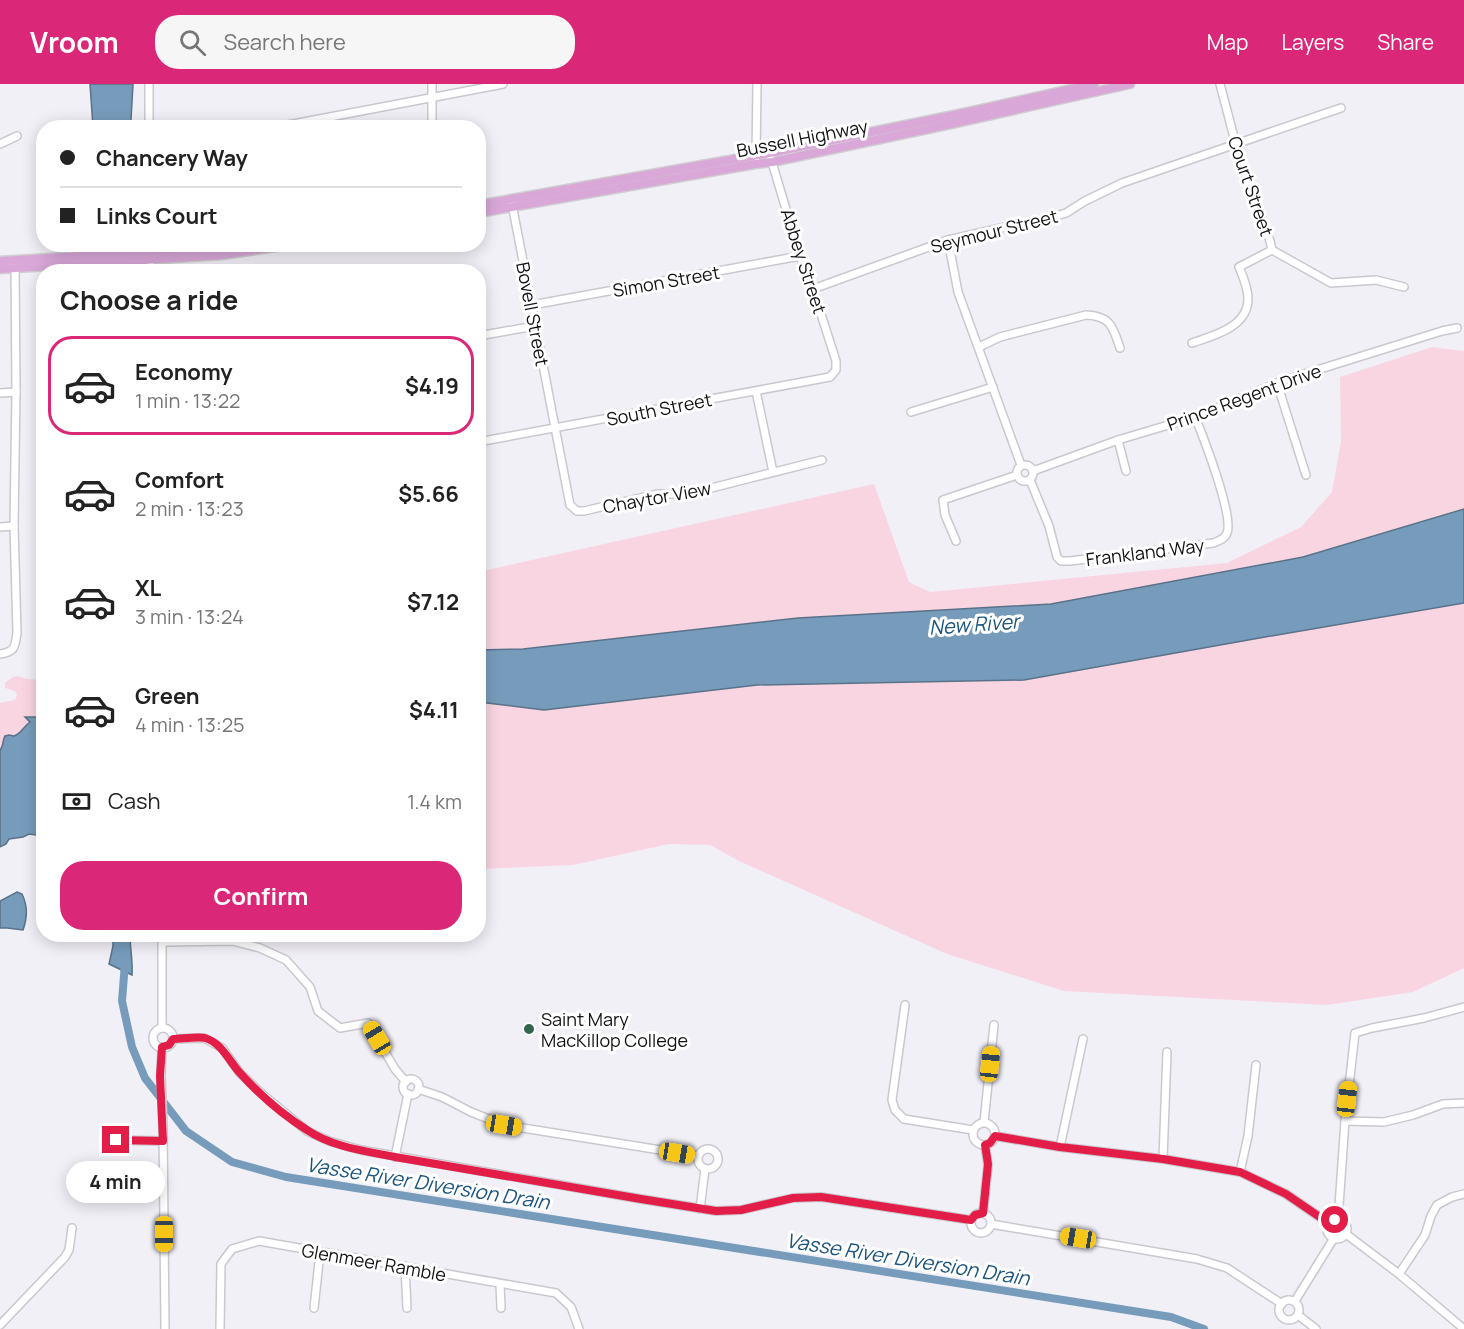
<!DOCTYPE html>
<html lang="en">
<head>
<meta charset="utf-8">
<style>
  :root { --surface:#fff; --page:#f6f6f6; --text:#222; --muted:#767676; --line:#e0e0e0; --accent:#db2777 }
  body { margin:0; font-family:Manrope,sans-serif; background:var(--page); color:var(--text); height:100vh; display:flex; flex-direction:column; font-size:22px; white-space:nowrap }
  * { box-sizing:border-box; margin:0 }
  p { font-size:20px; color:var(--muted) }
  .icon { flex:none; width:33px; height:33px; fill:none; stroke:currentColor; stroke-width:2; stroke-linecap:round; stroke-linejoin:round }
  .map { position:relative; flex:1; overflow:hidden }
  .side { position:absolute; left:36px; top:180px; width:450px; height:678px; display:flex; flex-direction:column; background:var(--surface); border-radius:24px; box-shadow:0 3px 15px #0003 }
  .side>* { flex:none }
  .banner { position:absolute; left:36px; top:36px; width:450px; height:132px; border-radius:24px; box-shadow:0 3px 15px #0003; display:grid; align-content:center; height:132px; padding:0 24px; background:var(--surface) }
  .end { position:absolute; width:27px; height:27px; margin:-14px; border:8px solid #e11d48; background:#fff; box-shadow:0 0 0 3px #fff }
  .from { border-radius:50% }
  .bubble { position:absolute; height:42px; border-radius:21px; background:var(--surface); box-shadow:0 3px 15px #0003; font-size:20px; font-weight:700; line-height:42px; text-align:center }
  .car { position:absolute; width:18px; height:36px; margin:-18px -9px; border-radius:8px; box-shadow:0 0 4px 2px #0007; background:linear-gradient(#f5c518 24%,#345 0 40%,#f5c518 0 76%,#345 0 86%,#f5c518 0) }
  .banner b { display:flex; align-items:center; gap:21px; height:57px; font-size:22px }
  .banner b+b { border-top:2px solid var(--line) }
  .banner i { width:15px; height:15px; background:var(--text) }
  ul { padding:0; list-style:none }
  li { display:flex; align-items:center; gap:18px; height:99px; margin:0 12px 9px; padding:0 12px; border:3px solid transparent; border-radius:24px }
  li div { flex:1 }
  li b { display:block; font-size:22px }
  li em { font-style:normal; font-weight:700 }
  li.active { border-color:var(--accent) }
  li>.icon { width:54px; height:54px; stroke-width:1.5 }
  h2 { padding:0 24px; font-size:27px; line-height:72px }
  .pay { display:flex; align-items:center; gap:15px; height:66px; padding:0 24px; font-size:22px }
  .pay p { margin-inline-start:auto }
  .cta { display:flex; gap:12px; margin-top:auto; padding:12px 24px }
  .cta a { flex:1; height:69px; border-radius:24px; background:var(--accent); color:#fff; font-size:24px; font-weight:700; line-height:69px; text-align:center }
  header { display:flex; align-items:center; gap:36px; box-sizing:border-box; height:84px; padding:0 30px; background:var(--accent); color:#fff }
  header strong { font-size:28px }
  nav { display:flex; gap:33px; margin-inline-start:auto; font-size:21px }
  .search { width:420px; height:54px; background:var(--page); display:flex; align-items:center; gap:15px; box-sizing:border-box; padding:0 21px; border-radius:24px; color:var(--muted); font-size:22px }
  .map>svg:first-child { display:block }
</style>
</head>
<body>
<header>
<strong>Vroom</strong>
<div class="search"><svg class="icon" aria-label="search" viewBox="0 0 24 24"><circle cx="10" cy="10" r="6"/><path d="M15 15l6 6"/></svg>Search here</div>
<nav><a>Map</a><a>Layers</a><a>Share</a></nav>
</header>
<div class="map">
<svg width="1464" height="1245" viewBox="0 0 1464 1245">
  <rect width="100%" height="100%" fill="#f2f0f7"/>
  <g fill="#f9d5e1">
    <polygon points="1432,263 1464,267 1464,425 1303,473 1051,520 798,534 523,565 479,566 478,488 874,400 909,498 930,508 1227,479 1301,443 1332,408 1341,357 1340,293"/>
    <polygon points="1464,519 1464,884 1413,908 1327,921 1064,907 947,870 739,777 710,761 669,760 573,781 479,785 478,618 544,626 757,601 1265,553"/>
    <polygon points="17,592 27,595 43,596 43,627 38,628 39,633 37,633 27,632 30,638 24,642 17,652 9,651 3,655 3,661 0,666 0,619 15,616 17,611 15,607 5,604 5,599 13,593"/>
  </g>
  <g fill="#779cbb" stroke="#597289" stroke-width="1.5">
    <polygon points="90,0 133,0 131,36 132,43 93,43"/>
    <polygon points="104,161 129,161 131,187 103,188"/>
    <polygon points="1464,425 1464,519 1265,553 1024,596 757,601 544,626 479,618 479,566 523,565 798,534 1051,520 1303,473"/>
    <path d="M 43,627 L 44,684 L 42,687 L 44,691 L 43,752 L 29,750 L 23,753 L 9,755 L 6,760 L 0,763 L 0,666 C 4,662 2,657 5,652 L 9,651 L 14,652 C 21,650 24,642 30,638 L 25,633 L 37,633 L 39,631 L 37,629 Z"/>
    <path d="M 17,808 L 22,810 C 28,822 27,835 23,846 L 7,844 L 0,844 L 0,817 Z"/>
    <path d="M 113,851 L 130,851 C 130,864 133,877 132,891 L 109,880 L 113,862 Z"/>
  </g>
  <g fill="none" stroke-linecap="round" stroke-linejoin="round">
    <polyline stroke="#779cbb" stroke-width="8" points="125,879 122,917 132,963 145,994 186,1047 232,1078 286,1093 1171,1233 1204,1245"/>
    <defs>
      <g id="minor">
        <polyline points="149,0 149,44"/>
        <polyline points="272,44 503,0"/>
        <polyline points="432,44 432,0"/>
        <polyline points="0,60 17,52"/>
        <polyline points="756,74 757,0"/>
        <polyline points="512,120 570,421 577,427 584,427 657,410 688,410 822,376"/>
        <polyline points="948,156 958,208 1021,381"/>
        <polyline points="1272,166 1331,199 1376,196 1404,203"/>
        <polyline points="150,172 150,188"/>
        <polyline points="813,205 948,156 1001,144 1043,136 1066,129 1085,117 1122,99 1341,24"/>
        <polyline points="532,221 800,172"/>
        <polyline points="478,252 535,242"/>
        <path d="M 1192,259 C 1213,252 1248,243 1248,215 C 1248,203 1243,193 1239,183 L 1272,166 L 1270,157 L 1236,61 L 1220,0"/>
        <path d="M 979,263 L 1000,253 L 1086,231 C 1111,232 1113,243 1120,264"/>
        <polyline points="1277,299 1306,391"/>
        <polyline points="756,307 773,388"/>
        <polyline points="0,309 16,308"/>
        <polyline points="911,328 993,303"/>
        <polyline points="1118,356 1126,387"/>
        <polyline points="478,358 830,293 836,286 836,277 813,205 800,172 771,75"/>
        <circle cx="1025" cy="389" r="8"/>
        <polyline points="1033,387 1118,356 1195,333 1277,299 1301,291 1442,247 1457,244"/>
        <path d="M 1030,396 L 1049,442 L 1057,473 L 1061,477 L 1070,477 L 1213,459 C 1218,457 1225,455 1227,449 C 1234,432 1203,352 1195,333"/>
        <polyline points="0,443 14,442"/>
        <polyline points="956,457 945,431 943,416 1017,391"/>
        <path d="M 0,570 C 15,568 15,563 17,549 L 14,442 L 16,308 L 15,179"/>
        <polyline points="163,858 233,857 260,864 286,876 310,903 318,927 340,944 368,939 395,985 406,998"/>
        <polyline points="905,921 892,1016 895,1026 904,1035 973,1046"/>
        <polyline points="162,944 162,850"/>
        <circle cx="163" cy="954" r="10"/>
        <polyline points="173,955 204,954 222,964 240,989 261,1009 307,1047 329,1057 361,1066 641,1115 716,1127 741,1126 793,1114 821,1113 971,1136"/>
        <polyline points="162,963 161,992 163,1042 165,1245"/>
        <circle cx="411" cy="1003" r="8"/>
        <polyline points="418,1005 442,1013 471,1028 504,1041 698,1072"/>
        <polyline points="1345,1037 1384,1038 1413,1031 1443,1020 1464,1019"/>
        <polyline points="984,1038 994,941"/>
        <circle cx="984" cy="1050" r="11"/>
        <polyline points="995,1052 1060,1063 1163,1075 1240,1088 1286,1110 1330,1140"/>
        <polyline points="116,1056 163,1057"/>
        <polyline points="1060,1063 1083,955"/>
        <circle cx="708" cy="1075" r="10"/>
        <polyline points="395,1073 408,1010"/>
        <polyline points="1163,1075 1167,968"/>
        <polyline points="1240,1088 1248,1052 1256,981"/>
        <polyline points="700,1125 705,1085"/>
        <circle cx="981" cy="1139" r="10"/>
        <polyline points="983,1129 988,1081 985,1061"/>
        <circle cx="1337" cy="1145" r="10"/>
        <polyline points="1338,1136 1345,1037 1355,949 1372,944 1424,934 1464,923"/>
        <polyline points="991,1140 1197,1175 1227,1184 1282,1220"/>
        <polyline points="1346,1150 1399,1190 1464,1245"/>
        <polyline points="405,1182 407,1224"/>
        <polyline points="1399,1190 1425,1151 1431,1132 1437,1121 1452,1113 1464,1110"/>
        <polyline points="500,1200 501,1224"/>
        <circle cx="1289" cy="1226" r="10"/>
        <polyline points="1295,1217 1334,1154"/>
        <polyline points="314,1224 320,1169"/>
        <polyline points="1298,1231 1316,1245"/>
        <polyline points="0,1241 65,1173 69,1166 72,1144"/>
        <polyline points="220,1245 221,1180 232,1165 259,1157 556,1209 571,1223 579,1245"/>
      </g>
      <g id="major">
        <polyline points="478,121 769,69 964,29 1094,0"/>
        <polyline points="478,129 755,80 772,78 951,40 1130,0"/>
        <polyline points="0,177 232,163 248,160"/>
        <polyline points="0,185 222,171 296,160"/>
      </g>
    </defs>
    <use href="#minor" stroke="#cac8ce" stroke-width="10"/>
    <use href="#major" stroke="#d0cfd0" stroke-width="11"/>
    <use href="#minor" stroke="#fff" stroke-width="7"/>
    <use href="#major" stroke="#d9a7d8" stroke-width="8"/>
  </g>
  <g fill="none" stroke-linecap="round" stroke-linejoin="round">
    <path stroke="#e11d48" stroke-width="8" d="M 116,1056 L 163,1057 L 160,992 L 162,963 L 169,961 L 173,955 C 181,955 198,952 205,954 C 222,959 229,977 240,989 C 259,1010 283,1031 307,1046 C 332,1063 365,1067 395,1073 L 641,1115 L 716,1127 L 741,1126 L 793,1114 L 821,1113 L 971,1136 L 975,1131 L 983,1129 L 988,1080 L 985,1061 L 990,1059 L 995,1052 L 1060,1063 L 1163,1075 L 1240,1088 L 1286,1110 L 1330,1140 L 1335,1136"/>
  </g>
  <circle fill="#32674d" stroke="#fff" stroke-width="2" cx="529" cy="945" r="6"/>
  <g text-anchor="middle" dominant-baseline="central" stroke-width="6" stroke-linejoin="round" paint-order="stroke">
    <g font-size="18" fill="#121113" stroke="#fff">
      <text transform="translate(802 54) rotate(-11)">Bussell Highway</text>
      <text transform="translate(1251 102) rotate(71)">Court Street</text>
      <text transform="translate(994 147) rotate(-14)">Seymour Street</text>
      <text transform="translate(804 177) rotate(72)">Abbey Street</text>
      <text transform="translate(666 197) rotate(-10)">Simon Street</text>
      <text transform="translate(533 230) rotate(79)">Bovell Street</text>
      <text transform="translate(1244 313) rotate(-20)">Prince Regent Drive</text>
      <text transform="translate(659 325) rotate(-11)">South Street</text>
      <text transform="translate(657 413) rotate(-10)">Chaytor View</text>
      <text transform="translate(1145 468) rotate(-7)">Frankland Way</text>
      <text transform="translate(374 1178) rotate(10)">Glenmeer Ramble</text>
    </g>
    <g font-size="18" fill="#121113" stroke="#fff" text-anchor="start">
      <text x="541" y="935">Saint Mary<tspan x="541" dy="21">MacKillop College</tspan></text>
    </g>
    <g font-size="20" font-style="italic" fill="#1b557f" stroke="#fff">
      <text transform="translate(974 540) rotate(-4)">New River</text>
      <text transform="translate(428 1099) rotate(9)">Vasse River Diversion Drain</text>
      <text transform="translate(908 1175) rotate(9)">Vasse River Diversion Drain</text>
    </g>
  </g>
</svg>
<i class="end from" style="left:1335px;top:1136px"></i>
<i class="end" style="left:116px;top:1056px"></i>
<div class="bubble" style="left:66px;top:1077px;width:99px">4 min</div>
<i class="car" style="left:377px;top:954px;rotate:329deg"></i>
<i class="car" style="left:990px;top:980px;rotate:6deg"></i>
<i class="car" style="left:1347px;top:1015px;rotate:7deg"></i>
<i class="car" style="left:504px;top:1041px;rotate:99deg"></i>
<i class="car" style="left:677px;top:1069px;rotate:99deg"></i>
<i class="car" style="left:164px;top:1150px;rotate:180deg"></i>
<i class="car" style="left:1078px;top:1154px;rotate:279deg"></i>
<div class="banner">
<b><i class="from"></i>Chancery Way</b>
<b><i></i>Links Court</b>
</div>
<section class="side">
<h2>Choose a ride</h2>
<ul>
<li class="active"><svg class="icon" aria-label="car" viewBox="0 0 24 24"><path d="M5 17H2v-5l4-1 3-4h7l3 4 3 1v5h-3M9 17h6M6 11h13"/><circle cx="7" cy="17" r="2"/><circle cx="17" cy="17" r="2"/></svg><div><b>Economy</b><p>1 min · 13:22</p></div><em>$4.19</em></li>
<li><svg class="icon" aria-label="car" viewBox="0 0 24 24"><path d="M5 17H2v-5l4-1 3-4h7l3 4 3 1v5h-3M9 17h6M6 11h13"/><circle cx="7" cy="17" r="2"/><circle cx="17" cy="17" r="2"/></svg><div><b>Comfort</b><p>2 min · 13:23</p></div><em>$5.66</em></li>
<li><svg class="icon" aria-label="car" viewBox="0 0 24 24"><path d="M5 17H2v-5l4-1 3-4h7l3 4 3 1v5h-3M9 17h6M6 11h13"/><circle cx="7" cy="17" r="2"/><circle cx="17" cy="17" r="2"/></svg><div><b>XL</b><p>3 min · 13:24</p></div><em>$7.12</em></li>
<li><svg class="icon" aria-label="car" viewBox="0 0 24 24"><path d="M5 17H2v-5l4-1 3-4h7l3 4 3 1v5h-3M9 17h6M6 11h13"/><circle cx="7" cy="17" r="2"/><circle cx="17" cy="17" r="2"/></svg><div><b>Green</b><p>4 min · 13:25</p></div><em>$4.11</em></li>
</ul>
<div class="pay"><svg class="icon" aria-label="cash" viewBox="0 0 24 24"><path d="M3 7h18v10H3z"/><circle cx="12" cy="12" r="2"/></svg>Cash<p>1.4 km</p></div>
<div class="cta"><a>Confirm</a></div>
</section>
</div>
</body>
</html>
